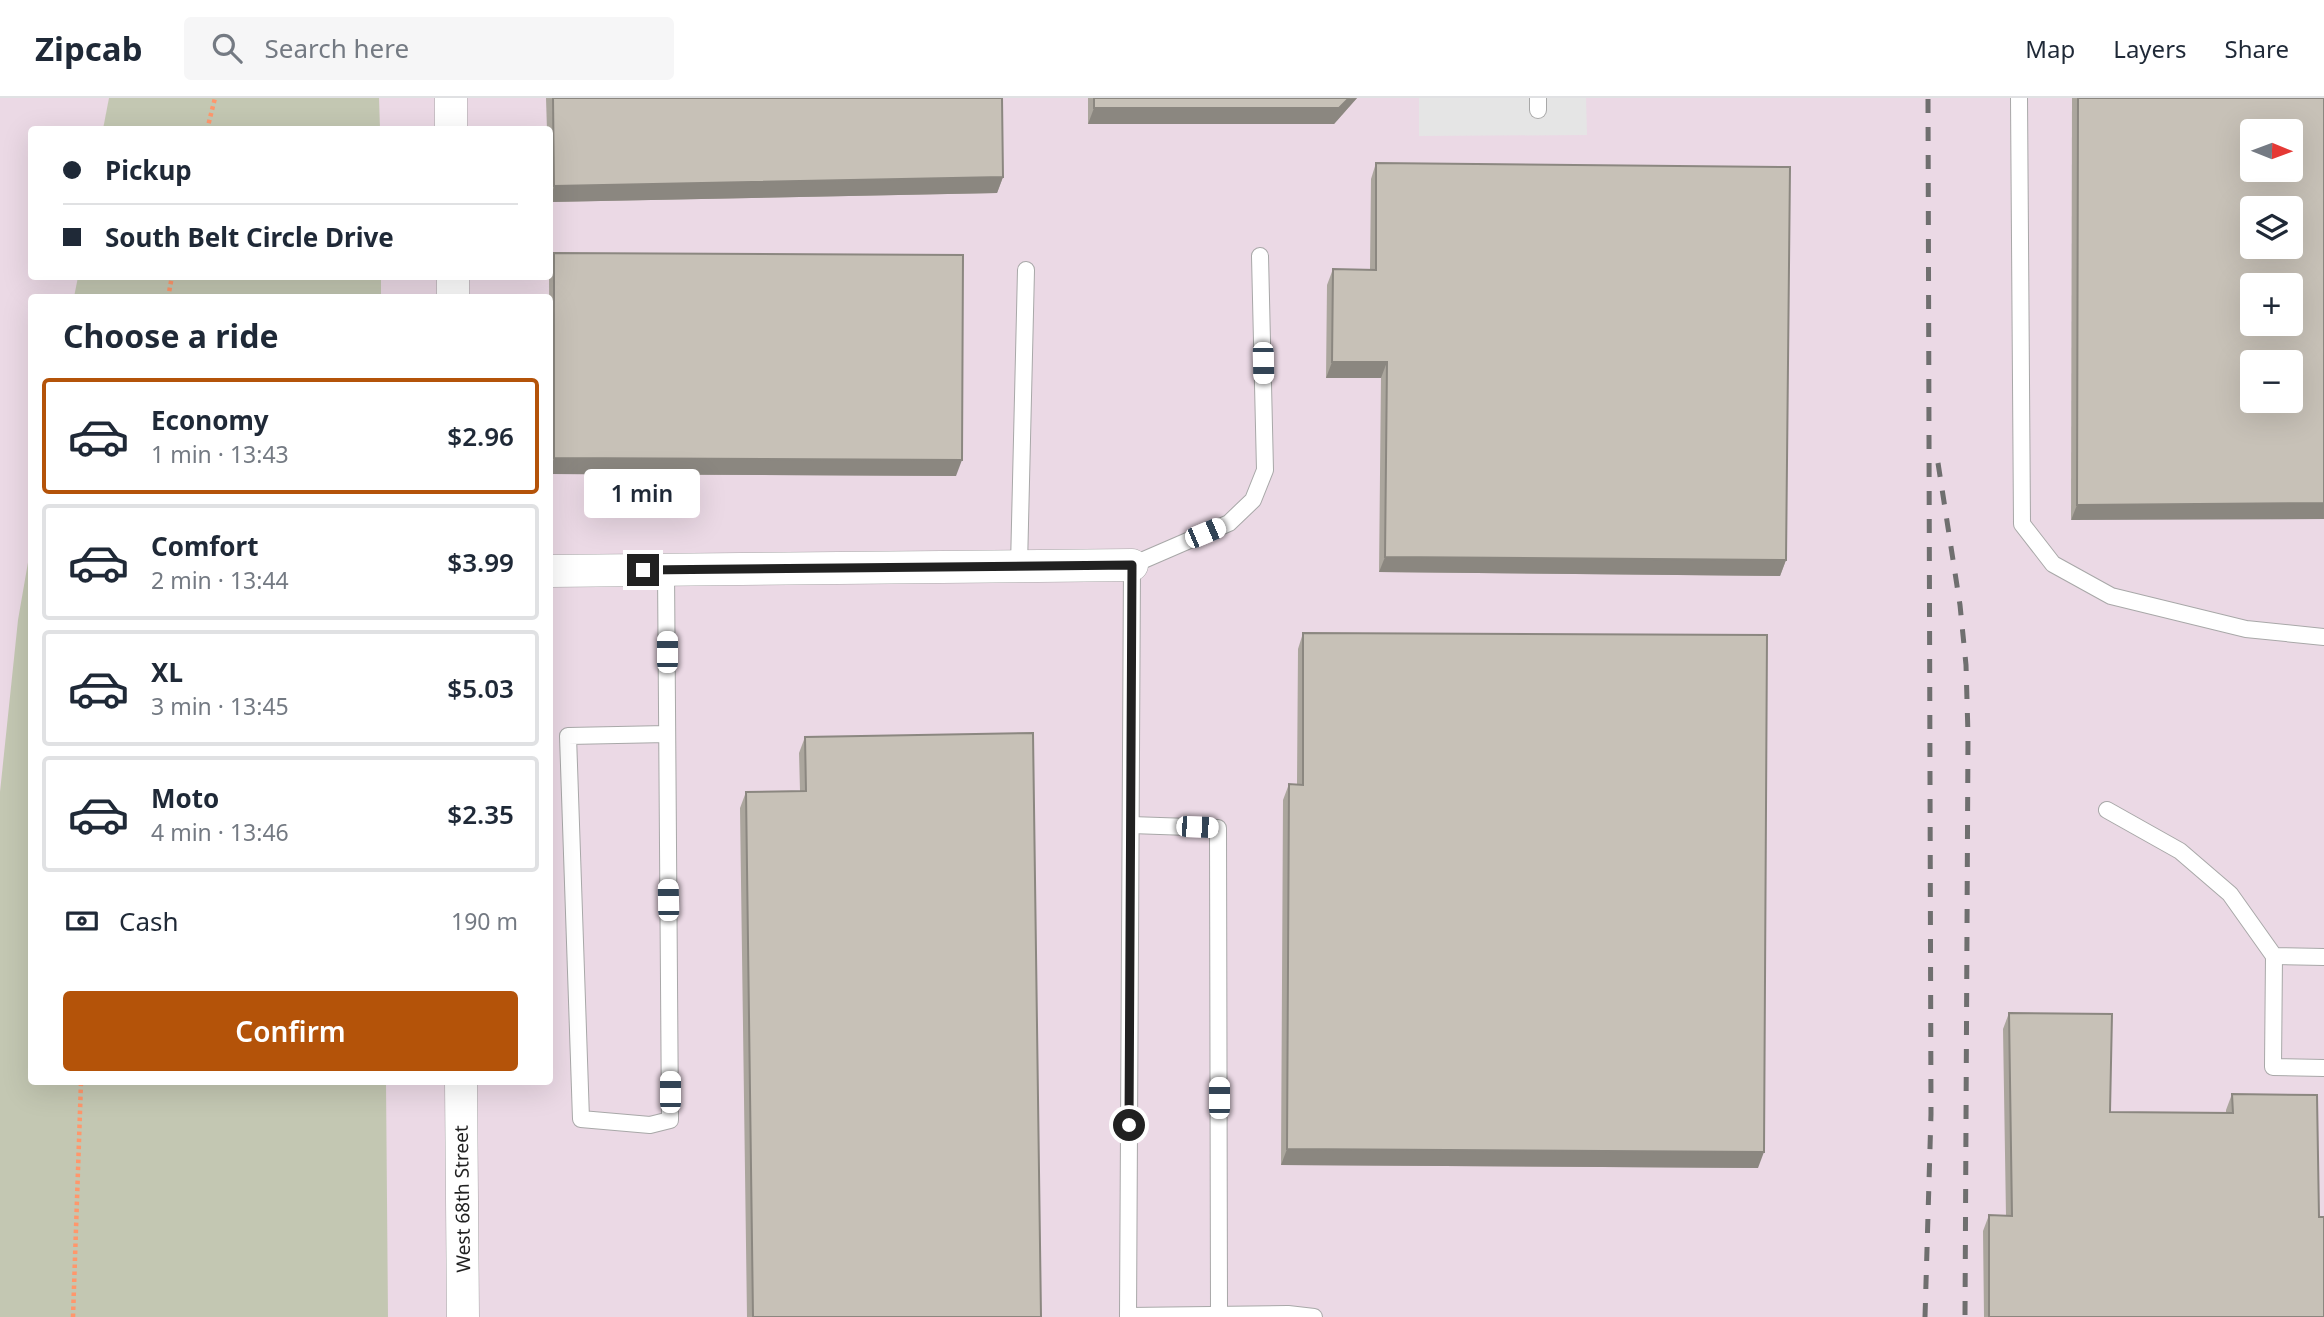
<!DOCTYPE html>
<html lang="en">
<head>
<meta charset="utf-8">
<style>
  :root { --surface:#fff; --page:#f6f6f7; --text:#1f2937; --muted:#747a83; --line:#e0e1e3; --accent:#b45309 }
  body { margin:0; font-family:"Noto Sans",sans-serif; background:var(--page); color:var(--text); height:100vh; display:flex; flex-direction:column; font-size:26px; white-space:nowrap }
  * { box-sizing:border-box; margin:0 }
  p { font-size:23px; color:var(--muted) }
  .icon { flex:none; width:38px; height:38px; fill:none; stroke:currentColor; stroke-width:2; stroke-linecap:round; stroke-linejoin:round }
  .map { position:relative; flex:1; overflow:hidden }
  .panel { position:absolute; left:28px; top:196px; width:525px; height:791px; display:flex; flex-direction:column; background:var(--surface); border-radius:7px; box-shadow:0 7px 28px #0002 }
  .panel>* { flex:none }
  .guide { position:absolute; left:28px; top:28px; width:525px; height:154px; border-radius:7px; box-shadow:0 7px 28px #0002; display:grid; align-content:center; height:154px; padding:0 35px; background:var(--surface) }
  .needle { width:46px; rotate:91deg }
  .buttons { position:absolute; left:2240px; top:21px; display:grid; gap:14px }
  .buttons a { display:grid; place-items:center; width:63px; height:63px; border-radius:7px; background:var(--surface); box-shadow:0 7px 28px #0002; font-size:35px }
  .end { position:absolute; width:32px; height:32px; margin:-16px; border:9px solid #212121; background:#fff; box-shadow:0 0 0 4px #fff }
  .from { border-radius:50% }
  .bubble { position:absolute; height:49px; border-radius:7px; background:var(--surface); box-shadow:0 7px 28px #0002; font-size:23px; font-weight:600; line-height:49px; text-align:center }
  .car { position:absolute; width:21px; height:42px; margin:-21px -10px; border-radius:9px; box-shadow:0 0 5px 2px #0007; background:linear-gradient(#fff 24%,#345 0 40%,#fff 0 76%,#345 0 86%,#fff 0) }
  .guide b { display:flex; align-items:center; gap:24px; height:66px; font-size:26px }
  .guide b+b { border-top:2px solid var(--line) }
  .guide i { width:18px; height:18px; background:var(--text) }
  ul { padding:0; list-style:none }
  li { display:flex; align-items:center; gap:21px; height:116px; margin:0 14px 10px; padding:0 21px; border:4px solid var(--line); border-radius:7px }
  li div { flex:1 }
  li b { display:block; font-size:26px }
  li em { font-style:normal; font-weight:600 }
  li.current { border-color:var(--accent) }
  li>.icon { width:63px; height:63px; stroke-width:1.5 }
  h2 { padding:0 35px; font-size:32px; line-height:84px }
  .pay { display:flex; align-items:center; gap:18px; height:77px; padding:0 35px; font-size:26px }
  .pay p { margin-inline-start:auto }
  .button { display:flex; gap:14px; margin-top:auto; padding:14px 35px }
  .button a { flex:1; height:80px; border-radius:7px; background:var(--accent); color:#fff; font-size:28px; font-weight:600; line-height:80px; text-align:center }
  header { display:flex; align-items:center; gap:42px; box-sizing:border-box; height:98px; padding:0 35px; background:var(--surface); border-bottom:2px solid var(--line) }
  header strong { font-size:33px }
  nav { display:flex; gap:38px; margin-inline-start:auto; font-size:24px }
  .search { width:490px; height:63px; background:var(--page); display:flex; align-items:center; gap:18px; box-sizing:border-box; padding:0 24px; border-radius:7px; color:var(--muted); font-size:26px }
  .map>svg:first-child { display:block }
</style>
</head>
<body>
<header>
<strong>Zipcab</strong>
<div class="search"><svg class="icon" aria-label="search" viewBox="0 0 24 24"><circle cx="10" cy="10" r="6"/><path d="M15 15l6 6"/></svg>Search here</div>
<nav><a>Map</a><a>Layers</a><a>Share</a></nav>
</header>
<div class="map">
<svg width="2324" height="1219" viewBox="0 0 2324 1219">
  <rect width="100%" height="100%" fill="#f2f0e8"/>
  <path fill="#ebd9e5" fill-rule="evenodd" d="M 0,0 L 2324,0 L 2324,1219 L 0,1219 ZM 32,32 L 550,32 L 550,178 L 32,178 ZM 2252,33 L 2291,33 L 2291,72 L 2252,72 ZM 2252,110 L 2291,110 L 2291,149 L 2252,149 ZM 2252,187 L 2291,187 L 2291,226 L 2252,226 ZM 32,200 L 550,200 L 550,984 L 32,984 ZM 2252,264 L 2291,264 L 2291,303 L 2252,303 Z"/>
  <g fill="#c3c7b2">
    <polygon points="109,0 379,0 380,31 103,31"/>
    <polygon points="78,179 381,179 381,199 74,199"/>
    <polygon points="31,447 32,984 386,984 388,1219 0,1219 0,694 18,522"/>
  </g>
  <polygon fill="#e5e5e5" points="1419,0 1586,0 1587,37 1419,38"/>
  <g fill="none" stroke-linecap="round" stroke-linejoin="round">
    <defs>
      <g id="lane">
        <polyline points="1538,0 1538,12"/>
        <polyline points="2019,0 2022,426 2053,466 2111,498 2246,531 2324,539"/>
        <polyline points="1019,468 1026,172"/>
        <polyline points="666,472 670,1022 650,1027 581,1021 568,638 667,636"/>
        <polyline points="2107,712 2180,753 2230,796 2274,858 2324,859"/>
        <polyline points="1131,727 1218,730 1219,1216"/>
        <polyline points="2274,858 2273,969 2324,970"/>
        <polyline points="1128,1218 1288,1216 1314,1219"/>
        <polyline points="1128,1219 1132,467 1229,425 1253,402 1265,372 1260,158"/>
      </g>
      <g id="street">
        <polyline points="451,0 451,32"/>
        <polyline points="453,178 453,200"/>
        <polyline points="550,473 1132,467"/>
        <polyline points="461,984 463,1219"/>
      </g>
    </defs>
    <use href="#lane" stroke="#a8a8a8" stroke-width="18"/>
    <use href="#street" stroke="#a8a8a8" stroke-width="33"/>
    <g stroke="#ff976c" stroke-width="4.5" stroke-dasharray="3.5 3.5" stroke-linecap="butt">
      <polyline points="207,32 215,0"/>
      <polyline points="168,200 172,178"/>
      <polyline points="73,1219 81,984"/>
    </g>
    <use href="#lane" stroke="#fff" stroke-width="16"/>
    <use href="#street" stroke="#fff" stroke-width="32"/>
    <g stroke="#6f6f6f" stroke-width="5" stroke-dasharray="14 14" stroke-linecap="butt">
      <polyline points="1938,365 1960,507 1966,567 1968,637 1965,1219"/>
      <polyline points="1925,1219 1931,1016 1928,0"/>
    </g>
  </g>
  <g fill="#aba69d">
    <polygon points="546,0 1002,0 1003,79 997,95 550,104 550,32 547,32"/>
    <polygon points="1088,0 1357,0 1334,26 1088,26"/>
    <polygon points="2072,0 2324,0 2071,422"/>
    <polygon points="1376,65 1786,462 1780,478 1379,474 1381,280 1326,280 1327,187 1333,171 1370,172 1371,81"/>
    <polygon points="554,155 956,378 550,376 549,178 550,178 550,169"/>
    <polygon points="1303,535 1758,1070 1281,1067 1283,702 1289,686 1297,686 1298,551"/>
    <polygon points="805,639 1041,1219 747,1219 740,710 746,694 800,693 799,655"/>
    <polygon points="2009,915 2110,1014 2226,1014 2226,1012 2232,996 2319,1119 2324,1219 1984,1219 1983,1133 1989,1117 2006,1118 2003,931"/>
  </g>
  <g fill="#8b8780">
    <polygon points="1357,0 1334,26 1088,26 1094,10"/>
    <polygon points="1003,79 997,95 550,104 554,88"/>
    <polygon points="1332,264 1387,264 1381,280 1326,280"/>
    <polygon points="554,360 962,362 956,378 550,376 550,372"/>
    <polygon points="2324,405 2324,421 2071,422 2077,407"/>
    <polygon points="1385,459 1786,462 1780,478 1379,474"/>
    <polygon points="1287,1051 1764,1054 1758,1070 1281,1067"/>
  </g>
  <g fill="#c7c1b7" stroke="#8b8780" stroke-width="2" fill-rule="evenodd">
    <polygon points="553,0 1002,0 1003,79 554,88"/>
    <polygon points="1094,0 1349,0 1339,10 1094,10"/>
    <path d="M 2078,0 L 2324,0 L 2324,405 L 2077,407 ZM 2252,33 L 2291,33 L 2291,72 L 2252,72 ZM 2252,110 L 2291,110 L 2291,149 L 2252,149 ZM 2252,187 L 2291,187 L 2291,226 L 2252,226 ZM 2252,264 L 2291,264 L 2291,303 L 2252,303 Z"/>
    <polygon points="1376,65 1790,69 1786,462 1385,459 1387,264 1332,264 1333,171 1376,172"/>
    <polygon points="554,155 963,157 962,362 554,360"/>
    <polygon points="1303,535 1767,537 1764,1054 1287,1051 1289,686 1303,687"/>
    <polygon points="1033,635 1041,1219 753,1219 746,694 806,693 805,639"/>
    <polygon points="2009,915 2112,916 2110,1014 2233,1015 2232,996 2317,997 2319,1119 2324,1119 2324,1219 1989,1219 1989,1117 2012,1118"/>
  </g>
  <g fill="none" stroke-linecap="round" stroke-linejoin="round">
    <polyline stroke="#212121" stroke-width="9" points="643,472 1132,467 1129,1027"/>
  </g>
  <g text-anchor="middle" dominant-baseline="central" stroke-width="5" stroke-linejoin="round" paint-order="stroke">
    <g font-size="19" fill="#212121" stroke="#fff">
      <text transform="translate(462 1101) rotate(-91)">West 68th Street</text>
    </g>
  </g>
</svg>
<div class="buttons">
<a><svg class="needle" viewBox="-14 -14 28 28"><path d="M0-13l5 13h-10z" fill="#e53935"/><path d="M0 13l5-13h-10z" fill="#747a83"/></svg></a>
<a><svg class="icon" aria-label="layers" viewBox="0 0 24 24"><path d="M12 4l9 5-9 5-9-5zM3 14l9 5 9-5"/></svg></a>
<a>+</a>
<a>−</a>
</div>
<i class="end from" style="left:1129px;top:1027px"></i>
<i class="end" style="left:643px;top:472px"></i>
<div class="bubble" style="left:584px;top:371px;width:116px">1 min</div>
<i class="car" style="left:1263px;top:265px;rotate:179deg"></i>
<i class="car" style="left:1205px;top:435px;rotate:67deg"></i>
<i class="car" style="left:667px;top:554px;rotate:0deg"></i>
<i class="car" style="left:1197px;top:729px;rotate:92deg"></i>
<i class="car" style="left:668px;top:802px;rotate:359deg"></i>
<i class="car" style="left:670px;top:994px;rotate:0deg"></i>
<i class="car" style="left:1219px;top:1000px;rotate:0deg"></i>
<div class="guide">
<b><i class="from"></i>Pickup</b>
<b><i></i>South Belt Circle Drive</b>
</div>
<section class="panel">
<h2>Choose a ride</h2>
<ul>
<li class="current"><svg class="icon" aria-label="car" viewBox="0 0 24 24"><path d="M5 17H2v-5l4-1 3-4h7l3 4 3 1v5h-3M9 17h6M6 11h13"/><circle cx="7" cy="17" r="2"/><circle cx="17" cy="17" r="2"/></svg><div><b>Economy</b><p>1 min · 13:43</p></div><em>$2.96</em></li>
<li><svg class="icon" aria-label="car" viewBox="0 0 24 24"><path d="M5 17H2v-5l4-1 3-4h7l3 4 3 1v5h-3M9 17h6M6 11h13"/><circle cx="7" cy="17" r="2"/><circle cx="17" cy="17" r="2"/></svg><div><b>Comfort</b><p>2 min · 13:44</p></div><em>$3.99</em></li>
<li><svg class="icon" aria-label="car" viewBox="0 0 24 24"><path d="M5 17H2v-5l4-1 3-4h7l3 4 3 1v5h-3M9 17h6M6 11h13"/><circle cx="7" cy="17" r="2"/><circle cx="17" cy="17" r="2"/></svg><div><b>XL</b><p>3 min · 13:45</p></div><em>$5.03</em></li>
<li><svg class="icon" aria-label="car" viewBox="0 0 24 24"><path d="M5 17H2v-5l4-1 3-4h7l3 4 3 1v5h-3M9 17h6M6 11h13"/><circle cx="7" cy="17" r="2"/><circle cx="17" cy="17" r="2"/></svg><div><b>Moto</b><p>4 min · 13:46</p></div><em>$2.35</em></li>
</ul>
<div class="pay"><svg class="icon" aria-label="cash" viewBox="0 0 24 24"><path d="M3 7h18v10H3z"/><circle cx="12" cy="12" r="2"/></svg>Cash<p>190 m</p></div>
<div class="button"><a>Confirm</a></div>
</section>
</div>
</body>
</html>
